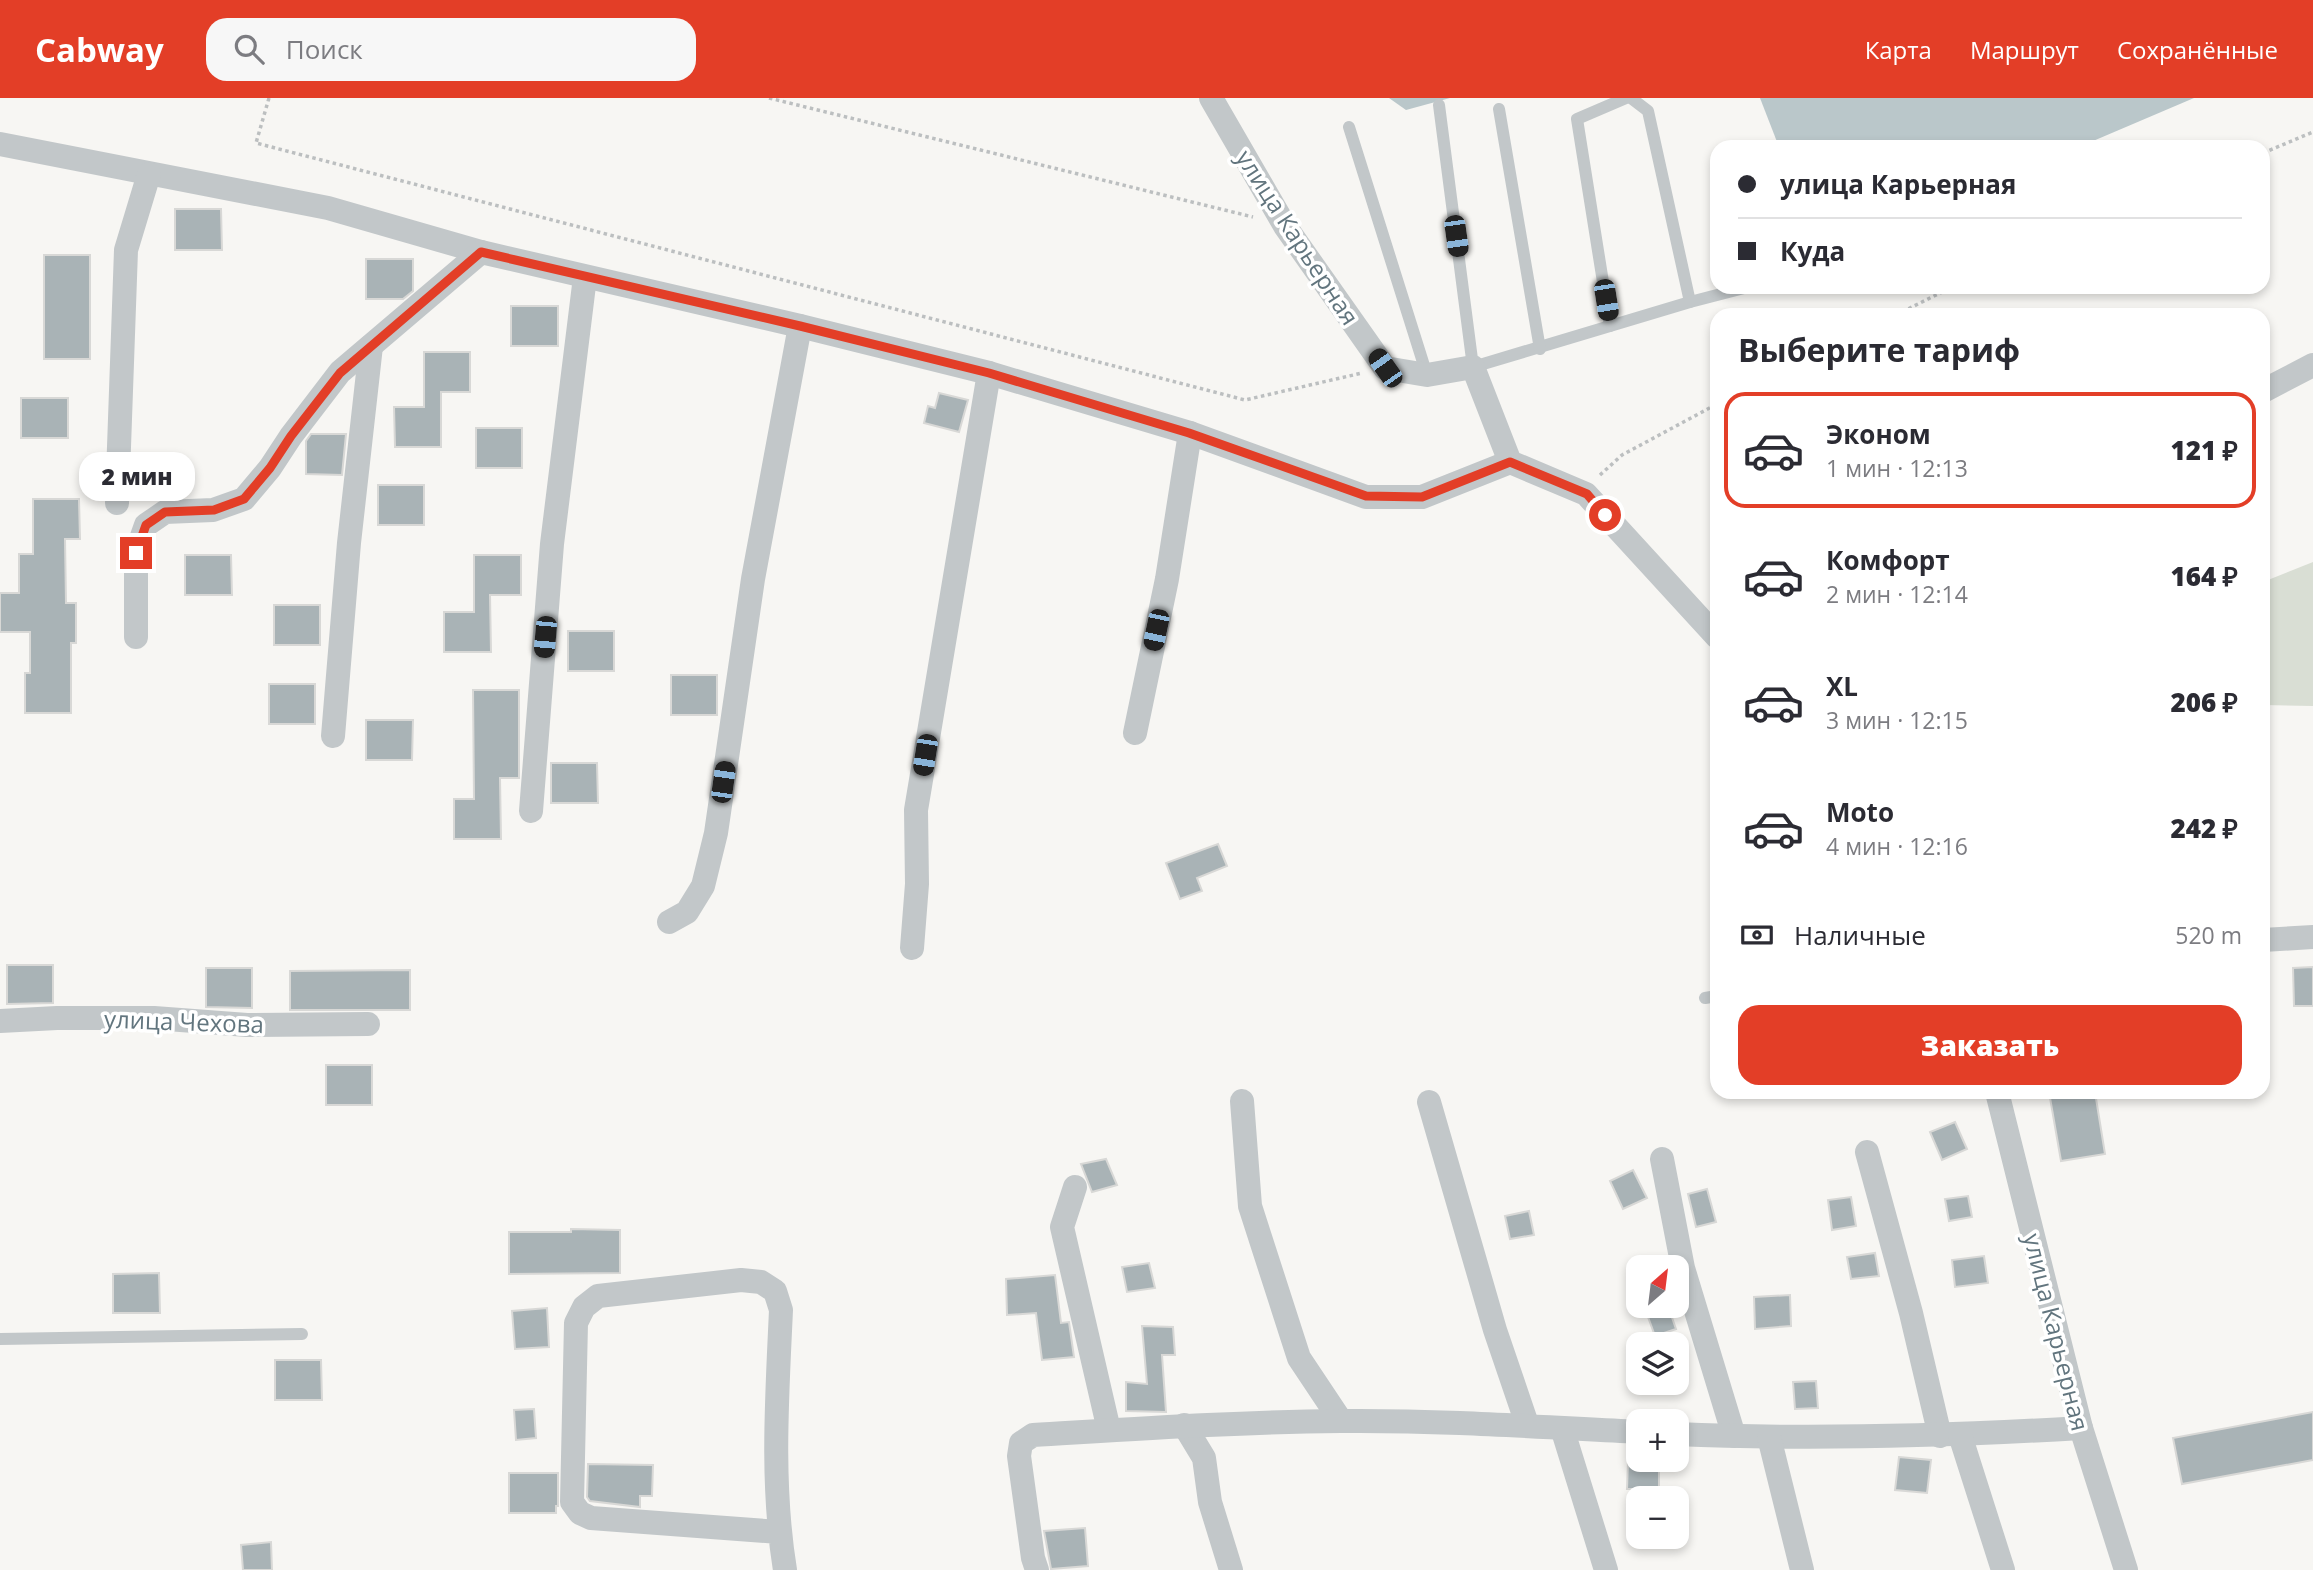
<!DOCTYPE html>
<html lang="ru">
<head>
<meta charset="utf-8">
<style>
  :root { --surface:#fff; --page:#f7f7f7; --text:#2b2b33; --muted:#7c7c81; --line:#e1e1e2; --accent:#e33e27 }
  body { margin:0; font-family:"Open Sans",sans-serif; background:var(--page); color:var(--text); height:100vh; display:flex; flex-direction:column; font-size:26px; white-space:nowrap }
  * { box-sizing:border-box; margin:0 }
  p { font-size:23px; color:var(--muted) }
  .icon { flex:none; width:38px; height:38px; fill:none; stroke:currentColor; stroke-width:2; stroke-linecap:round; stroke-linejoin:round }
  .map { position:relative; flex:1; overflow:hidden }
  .panel { position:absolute; left:1710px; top:210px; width:560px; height:791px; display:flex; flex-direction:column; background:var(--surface); border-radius:21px; box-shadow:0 4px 10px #0003 }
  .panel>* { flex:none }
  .banner { position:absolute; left:1710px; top:42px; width:560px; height:154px; border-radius:21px; box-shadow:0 4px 10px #0003; display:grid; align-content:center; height:154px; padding:0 28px; background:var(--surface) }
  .needle { width:46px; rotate:28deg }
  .buttons { position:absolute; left:1626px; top:1157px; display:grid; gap:14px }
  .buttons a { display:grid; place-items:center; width:63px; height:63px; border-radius:14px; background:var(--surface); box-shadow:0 4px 10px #0003; font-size:35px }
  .end { position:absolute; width:32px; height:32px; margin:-16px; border:9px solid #e33e27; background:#fff; box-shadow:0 0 0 4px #fff }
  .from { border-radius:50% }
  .bubble { position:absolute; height:49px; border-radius:21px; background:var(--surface); box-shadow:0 4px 10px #0003; font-size:23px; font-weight:800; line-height:49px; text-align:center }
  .car { position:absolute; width:21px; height:42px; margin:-21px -10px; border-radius:9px; box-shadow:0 0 5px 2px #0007; background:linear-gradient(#222 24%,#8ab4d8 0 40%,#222 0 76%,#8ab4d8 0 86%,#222 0) }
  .banner b { display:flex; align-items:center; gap:24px; height:66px; font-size:26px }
  .banner b+b { border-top:2px solid var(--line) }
  .banner i { width:18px; height:18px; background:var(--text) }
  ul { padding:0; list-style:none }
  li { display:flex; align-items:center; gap:21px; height:116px; margin:0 14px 10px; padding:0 14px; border:4px solid transparent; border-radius:21px }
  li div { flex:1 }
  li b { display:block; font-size:26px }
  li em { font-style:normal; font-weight:800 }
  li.active { border-color:var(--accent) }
  li>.icon { width:63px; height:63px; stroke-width:1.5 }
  h2 { padding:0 28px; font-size:32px; line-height:84px }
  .pay { display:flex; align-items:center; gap:18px; height:77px; padding:0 28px; font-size:26px }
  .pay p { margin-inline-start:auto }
  .cta { display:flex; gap:14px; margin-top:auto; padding:14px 28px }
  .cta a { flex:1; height:80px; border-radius:21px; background:var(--accent); color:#fff; font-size:28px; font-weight:800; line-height:80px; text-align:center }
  header { display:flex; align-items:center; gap:42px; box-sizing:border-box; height:98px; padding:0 35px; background:var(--accent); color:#fff }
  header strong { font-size:33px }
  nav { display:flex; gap:38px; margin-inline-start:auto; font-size:24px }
  .search { width:490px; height:63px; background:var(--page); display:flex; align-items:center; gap:18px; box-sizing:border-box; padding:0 24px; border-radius:21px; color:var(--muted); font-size:26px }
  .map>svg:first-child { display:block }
</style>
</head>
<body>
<header>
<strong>Cabway</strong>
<div class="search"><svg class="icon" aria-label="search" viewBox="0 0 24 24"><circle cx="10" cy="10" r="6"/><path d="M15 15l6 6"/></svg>Поиск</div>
<nav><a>Карта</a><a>Маршрут</a><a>Сохранённые</a></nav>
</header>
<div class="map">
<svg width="2313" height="1472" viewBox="0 0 2313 1472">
  <rect width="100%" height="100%" fill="#f7f6f3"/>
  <polygon fill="#d9ded4" points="2313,464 2313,608 2263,607 2263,484"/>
  <g fill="#bac7ca">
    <polygon points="1389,0 1450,0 1406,12"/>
    <polygon points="1760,0 2194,0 2079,49 1779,49"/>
  </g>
  <g fill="#a9b3b6" stroke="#d8d8d6" stroke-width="2">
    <polygon points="175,111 221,111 222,152 175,152"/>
    <rect x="44" y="157" width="46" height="104"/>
    <polygon points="366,161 413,161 413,193 403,201 366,201"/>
    <rect x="511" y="208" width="47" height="40"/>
    <polygon points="424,254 470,254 470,294 441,294 441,349 395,349 394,309 424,309"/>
    <polygon points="939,295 968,302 959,334 924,325 928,308 935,310"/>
    <rect x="21" y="300" width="47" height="40"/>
    <rect x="476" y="330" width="46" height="40"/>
    <polygon points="311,336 346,336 342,377 306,376 306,343"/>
    <rect x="378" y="387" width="46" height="40"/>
    <polygon points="33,401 79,401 80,441 65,441 66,505 76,505 76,545 71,545 71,615 25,615 25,575 30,575 30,534 0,534 0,495 19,495 19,456 33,456"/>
    <polygon points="185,457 231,457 232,497 185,497"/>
    <polygon points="474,457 521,457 521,497 490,497 491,554 444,554 444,514 474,514"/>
    <rect x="274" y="507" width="46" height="40"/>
    <rect x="568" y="533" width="46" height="40"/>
    <rect x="671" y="577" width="46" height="40"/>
    <rect x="269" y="586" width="46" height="40"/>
    <polygon points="473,592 519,592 519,680 500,680 501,741 454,741 454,701 474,701"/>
    <polygon points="366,622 413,622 412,662 366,662"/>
    <polygon points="551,665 597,665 598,705 551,705"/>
    <polygon points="1218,746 1227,768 1197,780 1202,793 1180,801 1166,765"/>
    <polygon points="7,867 53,867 53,905 7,906"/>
    <polygon points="2313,869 2313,908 2294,908 2293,870"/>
    <polygon points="206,870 252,870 252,910 206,909"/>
    <polygon points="410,872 410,912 290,912 290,873"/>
    <rect x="326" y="967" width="46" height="40"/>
    <polygon points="2049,994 2095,994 2105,1056 2061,1063"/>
    <polygon points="1955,1024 1967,1051 1942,1062 1930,1034"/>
    <polygon points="1106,1061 1117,1087 1092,1094 1081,1066"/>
    <polygon points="1633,1072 1647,1100 1623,1111 1610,1083"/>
    <polygon points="1707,1091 1716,1124 1696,1129 1688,1096"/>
    <polygon points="1968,1098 1972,1119 1949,1123 1945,1101"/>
    <polygon points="1851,1099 1856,1128 1832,1132 1828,1102"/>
    <polygon points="1529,1113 1534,1137 1510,1141 1505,1118"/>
    <polygon points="571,1131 620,1132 620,1175 509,1176 509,1134 571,1134"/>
    <polygon points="1875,1155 1879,1178 1851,1181 1847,1159"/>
    <polygon points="1984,1158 1988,1185 1955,1189 1952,1162"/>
    <polygon points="1149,1165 1155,1190 1127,1194 1122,1169"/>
    <polygon points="159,1175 160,1215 113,1215 113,1176"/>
    <polygon points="1055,1177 1061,1225 1069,1224 1074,1259 1042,1262 1036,1215 1007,1217 1006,1181"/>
    <polygon points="1790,1197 1791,1228 1755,1231 1754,1199"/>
    <polygon points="1644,1208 1668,1208 1676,1231 1655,1238"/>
    <polygon points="547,1210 549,1249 515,1251 512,1213"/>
    <polygon points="1142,1228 1173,1229 1175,1257 1162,1257 1166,1314 1126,1313 1126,1284 1147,1286"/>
    <polygon points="275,1262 321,1262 322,1302 275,1302"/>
    <polygon points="1816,1283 1818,1310 1795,1311 1793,1284"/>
    <polygon points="534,1311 536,1340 516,1342 514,1312"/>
    <polygon points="2313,1314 2313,1362 2182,1386 2173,1340"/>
    <polygon points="1899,1359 1931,1362 1927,1395 1895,1392"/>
    <polygon points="1628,1363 1659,1363 1659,1391 1627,1391"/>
    <polygon points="588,1366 653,1367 652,1398 640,1398 640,1409 590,1403 587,1399"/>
    <polygon points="509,1375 558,1375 558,1408 556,1408 556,1415 509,1415"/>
    <polygon points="1085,1430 1088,1468 1051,1471 1044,1433"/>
    <polygon points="271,1444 272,1472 243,1472 241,1447"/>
  </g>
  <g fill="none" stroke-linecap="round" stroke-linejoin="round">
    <g stroke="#bcbfc0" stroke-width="3.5" stroke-dasharray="3.5 3.5" stroke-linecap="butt">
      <polyline points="269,0 256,45 1245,302 1362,275"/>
      <polyline points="769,0 1253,119"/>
      <polyline points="2263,55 2313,34"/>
      <polyline points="1896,217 1952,189"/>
      <polyline points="1600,377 1622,357 1717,306"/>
    </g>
    <g stroke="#c2c7c9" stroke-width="12">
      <polyline points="1631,0 1648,13 1690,204"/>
      <polyline points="1439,7 1473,269 1690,204 1748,189"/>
      <polyline points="1499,11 1540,251"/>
      <polyline points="1349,29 1427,277"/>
      <polyline points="1610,228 1577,21 1626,0"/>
      <polyline points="1705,900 1717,898"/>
      <polyline points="0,1241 302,1236"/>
    </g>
    <g stroke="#c2c7c9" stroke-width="24">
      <polyline points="1211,0 1285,128 1385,270 1427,277 1473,269 1510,364 1586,396 1717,539"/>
      <polyline points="0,46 328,110 481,154 800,228 989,275 1190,335 1366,399 1422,399 1510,364"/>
      <polyline points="2263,293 2313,267"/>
      <polyline points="117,405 126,152 149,76"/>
      <polyline points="136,539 136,455 146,427 165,414 213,412 244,401 270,370 291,338 340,274 481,154"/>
      <polyline points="1135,635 1167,481 1190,335"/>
      <polyline points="333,638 349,445 371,248"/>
      <polyline points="531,713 552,446 585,179"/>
      <polyline points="669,824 687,814 703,788 716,735 753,481 800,228"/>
      <polyline points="2263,842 2313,839"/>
      <polyline points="912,850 917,786 916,712 989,275"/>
      <polyline points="0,923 57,920 154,920 247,927 368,926"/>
      <polyline points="1997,994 2081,1330 2126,1472"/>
      <polyline points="1242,1003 1250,1108 1299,1260 1341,1323"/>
      <polyline points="1429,1004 1495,1232 1527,1326"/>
      <polyline points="1867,1054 1911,1215 1940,1338"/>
      <polyline points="1662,1061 1683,1170 1734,1338"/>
      <polyline points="1075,1089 1062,1129 1109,1332"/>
      <polyline points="1184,1327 1204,1360 1210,1404 1231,1472"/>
      <polyline points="1562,1330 1606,1472"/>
      <path d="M 1676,1336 C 1812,1342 1946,1338 2081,1330"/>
      <polyline points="1960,1337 2003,1472"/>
      <polyline points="1769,1339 1802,1472"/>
      <path d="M 779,1434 L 591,1420 L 580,1415 L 572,1404 L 576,1225 L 584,1209 L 598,1198 L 741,1182 L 761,1184 L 775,1193 L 781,1212 C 777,1299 771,1386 785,1472"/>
      <path d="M 1037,1472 L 1033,1460 L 1019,1358 L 1021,1345 L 1033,1337 C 1135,1331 1238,1324 1341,1323 C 1440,1322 1539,1329 1638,1334"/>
    </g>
  </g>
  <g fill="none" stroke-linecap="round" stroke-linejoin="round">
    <polyline stroke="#e33e27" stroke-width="9" points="136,455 146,427 165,414 214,412 244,401 270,370 291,338 340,275 481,154 800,228 989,275 1189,335 1366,398 1422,399 1510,364 1587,396 1605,417"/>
  </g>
  <g text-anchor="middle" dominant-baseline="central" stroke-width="7" stroke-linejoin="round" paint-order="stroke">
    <g font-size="24" fill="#62757e" stroke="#fff">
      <text transform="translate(1298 139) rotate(57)">улица Карьерная</text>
      <text transform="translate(184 923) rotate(2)">улица Чехова</text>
      <text transform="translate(2057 1234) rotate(76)">улица Карьерная</text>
    </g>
  </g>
</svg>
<div class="buttons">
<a><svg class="needle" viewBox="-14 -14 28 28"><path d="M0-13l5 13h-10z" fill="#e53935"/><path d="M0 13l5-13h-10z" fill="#7c7c81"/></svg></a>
<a><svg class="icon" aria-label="layers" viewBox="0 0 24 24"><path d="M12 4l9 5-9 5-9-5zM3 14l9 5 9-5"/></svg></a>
<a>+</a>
<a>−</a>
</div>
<i class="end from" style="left:1605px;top:417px"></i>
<i class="end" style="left:136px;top:455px"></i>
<div class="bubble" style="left:79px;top:354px;width:116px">2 мин</div>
<i class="car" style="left:1456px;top:138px;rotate:172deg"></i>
<i class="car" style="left:1606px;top:202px;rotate:171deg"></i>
<i class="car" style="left:1385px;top:270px;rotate:325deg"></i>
<i class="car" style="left:1156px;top:532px;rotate:192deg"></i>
<i class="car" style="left:545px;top:539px;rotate:185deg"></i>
<i class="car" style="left:925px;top:657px;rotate:189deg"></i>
<i class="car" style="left:723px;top:684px;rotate:8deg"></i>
<div class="banner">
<b><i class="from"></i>улица Карьерная</b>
<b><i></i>Куда</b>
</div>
<section class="panel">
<h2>Выберите тариф</h2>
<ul>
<li class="active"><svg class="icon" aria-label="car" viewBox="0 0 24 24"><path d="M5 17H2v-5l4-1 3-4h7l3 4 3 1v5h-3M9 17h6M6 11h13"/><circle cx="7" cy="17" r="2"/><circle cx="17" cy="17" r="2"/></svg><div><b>Эконом</b><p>1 мин · 12:13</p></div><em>121 ₽</em></li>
<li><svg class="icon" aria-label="car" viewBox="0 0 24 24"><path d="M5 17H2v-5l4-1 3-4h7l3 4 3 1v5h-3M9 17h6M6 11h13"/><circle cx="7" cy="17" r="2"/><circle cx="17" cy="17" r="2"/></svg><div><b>Комфорт</b><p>2 мин · 12:14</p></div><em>164 ₽</em></li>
<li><svg class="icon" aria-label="car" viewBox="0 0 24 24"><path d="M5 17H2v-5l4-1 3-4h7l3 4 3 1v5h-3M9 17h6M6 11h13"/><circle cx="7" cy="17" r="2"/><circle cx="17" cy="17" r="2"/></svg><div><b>XL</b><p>3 мин · 12:15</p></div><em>206 ₽</em></li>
<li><svg class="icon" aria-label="car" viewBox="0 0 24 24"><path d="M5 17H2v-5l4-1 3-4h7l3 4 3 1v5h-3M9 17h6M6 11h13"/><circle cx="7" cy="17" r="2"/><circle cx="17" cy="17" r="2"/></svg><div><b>Moto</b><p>4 мин · 12:16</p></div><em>242 ₽</em></li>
</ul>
<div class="pay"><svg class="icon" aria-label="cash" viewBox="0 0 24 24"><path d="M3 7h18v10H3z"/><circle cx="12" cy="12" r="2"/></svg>Наличные<p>520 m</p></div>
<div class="cta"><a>Заказать</a></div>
</section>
</div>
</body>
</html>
